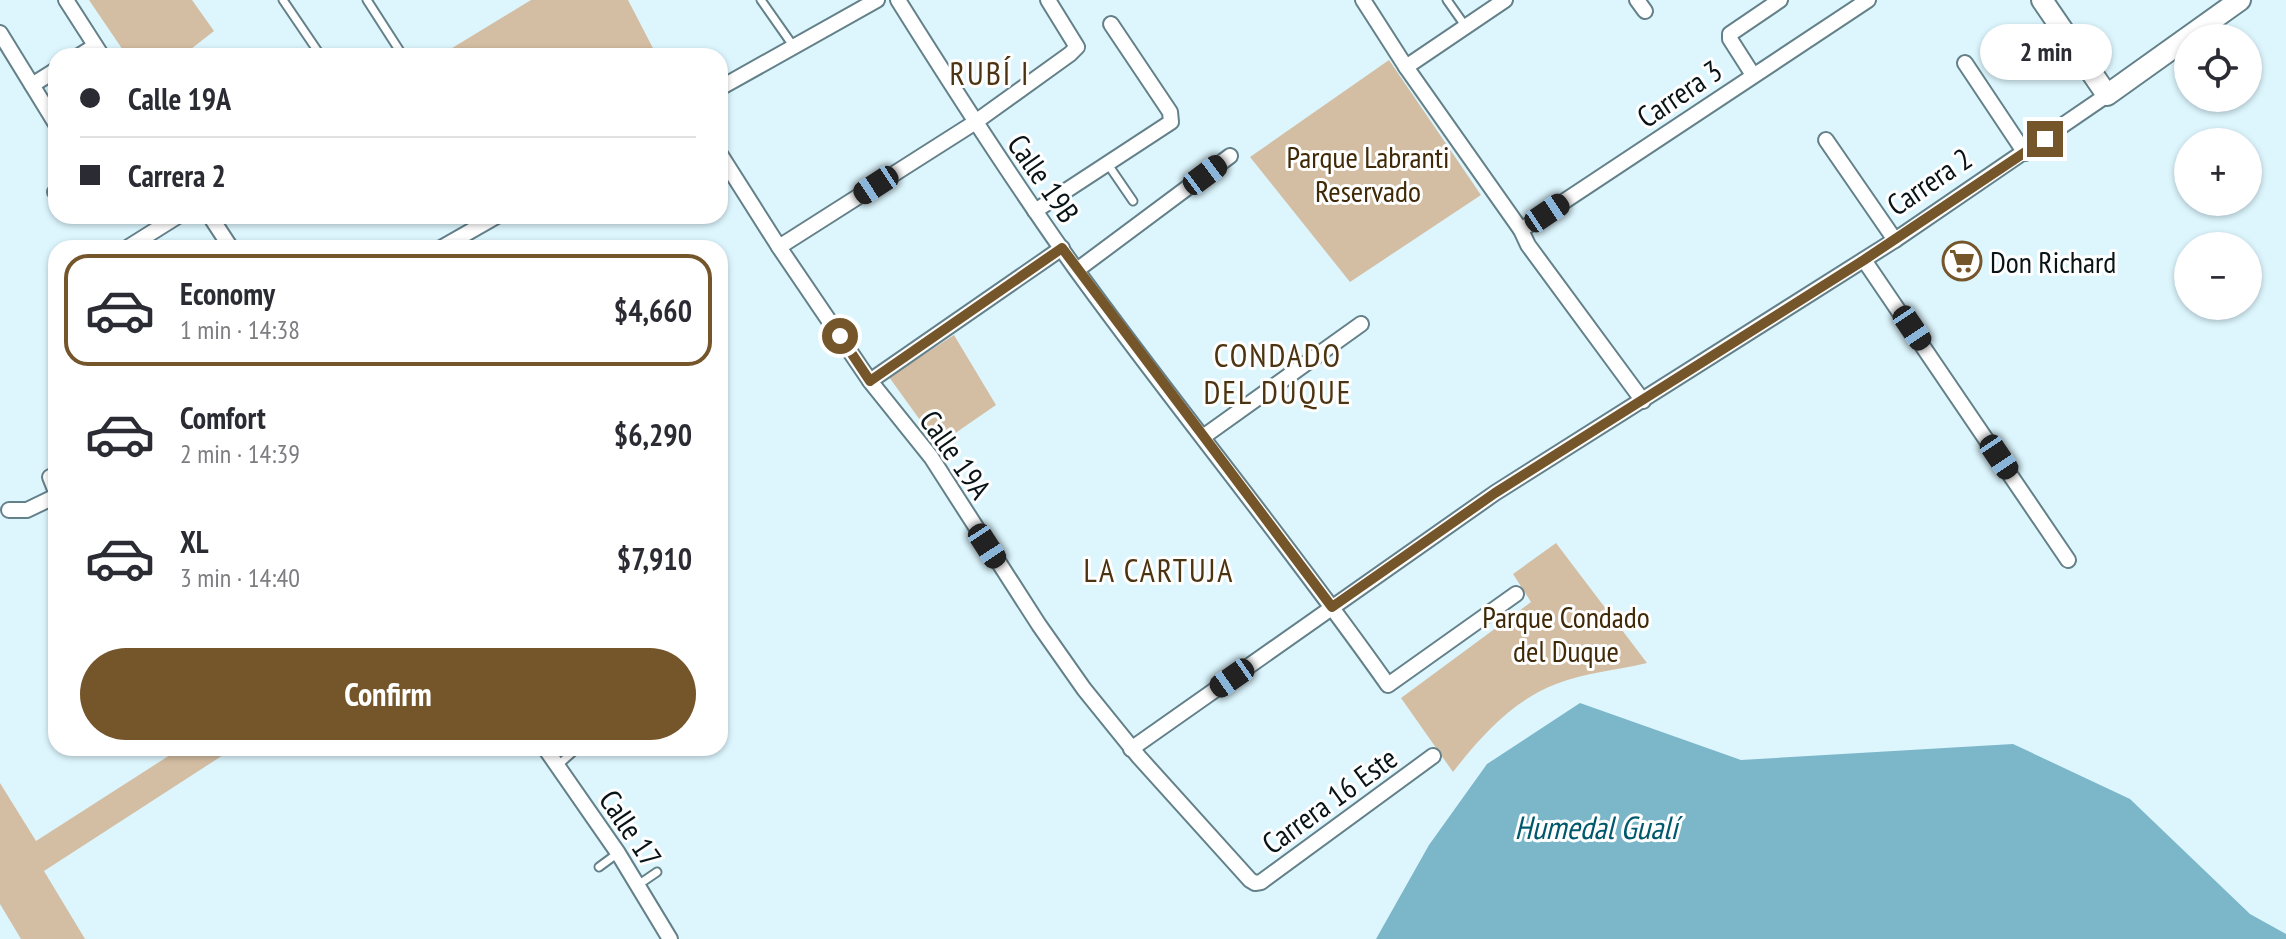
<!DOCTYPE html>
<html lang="en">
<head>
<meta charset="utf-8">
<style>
  :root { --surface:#fff; --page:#f7f7f7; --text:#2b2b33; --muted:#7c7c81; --line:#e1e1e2; --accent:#75562b }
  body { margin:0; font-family:"PT Sans Narrow",sans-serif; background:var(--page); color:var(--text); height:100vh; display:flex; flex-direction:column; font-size:30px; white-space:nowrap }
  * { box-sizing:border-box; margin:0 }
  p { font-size:26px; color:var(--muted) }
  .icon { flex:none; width:44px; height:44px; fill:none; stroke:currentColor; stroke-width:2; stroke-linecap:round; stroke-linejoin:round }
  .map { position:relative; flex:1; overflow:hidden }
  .side { position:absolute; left:48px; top:240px; width:680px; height:516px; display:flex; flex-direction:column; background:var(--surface); border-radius:24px; box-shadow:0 2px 6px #0004 }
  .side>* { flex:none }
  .hud { position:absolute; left:48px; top:48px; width:680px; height:176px; border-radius:24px; box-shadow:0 2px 6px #0004; display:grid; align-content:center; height:176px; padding:0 32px; background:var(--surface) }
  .fabs { position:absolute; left:2174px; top:24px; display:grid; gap:16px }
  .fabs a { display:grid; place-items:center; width:88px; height:88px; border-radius:50%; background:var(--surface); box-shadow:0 2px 6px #0004; font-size:40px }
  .end { position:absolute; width:36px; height:36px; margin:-18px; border:10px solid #75562b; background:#fff; box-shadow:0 0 0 4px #fff }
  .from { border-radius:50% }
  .bubble { position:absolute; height:56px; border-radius:28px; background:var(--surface); box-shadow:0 2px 6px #0004; font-size:26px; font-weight:700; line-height:56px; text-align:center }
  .car { position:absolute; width:24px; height:48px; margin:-24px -12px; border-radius:10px; box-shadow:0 0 6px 2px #0007; background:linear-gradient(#222 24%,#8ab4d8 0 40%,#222 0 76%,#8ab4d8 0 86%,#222 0) }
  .hud b { display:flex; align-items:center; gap:28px; height:76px; font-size:30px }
  .hud b+b { border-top:2px solid var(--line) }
  .hud i { width:20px; height:20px; background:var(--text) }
  ul { padding:14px 0 0; list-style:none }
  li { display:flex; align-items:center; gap:24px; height:112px; margin:0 16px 12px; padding:0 16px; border:4px solid transparent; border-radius:24px }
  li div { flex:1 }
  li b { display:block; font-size:30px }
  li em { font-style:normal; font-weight:700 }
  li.selected { border-color:var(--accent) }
  li>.icon { width:72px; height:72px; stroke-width:1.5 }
  .cta { display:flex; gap:16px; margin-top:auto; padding:16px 32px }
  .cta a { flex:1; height:92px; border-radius:48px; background:var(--accent); color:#fff; font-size:32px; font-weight:700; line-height:92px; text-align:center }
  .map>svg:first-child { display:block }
</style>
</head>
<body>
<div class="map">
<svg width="2286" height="939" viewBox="0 0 2286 939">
  <rect width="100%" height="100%" fill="#ddf6fe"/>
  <g fill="#d4bea3">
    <polygon points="89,0 192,0 214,31 182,56 127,56"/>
    <polygon points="531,0 628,0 657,56 439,56"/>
    <polygon points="1389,60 1481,195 1350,282 1250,157"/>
    <polygon points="954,335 996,405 938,445 889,377"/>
    <path d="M 1556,543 L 1647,663 C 1618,670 1584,673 1556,684 C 1512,701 1481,736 1453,772 L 1401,698 L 1531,602 L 1513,574 Z"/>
    <polygon points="181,748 234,748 44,871 85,939 21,939 0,904 0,783 36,841"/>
  </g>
  <polygon fill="#7bb6c9" points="1580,703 1741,760 2013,744 2130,799 2250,914 2286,934 2286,939 1376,939 1429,845 1487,764"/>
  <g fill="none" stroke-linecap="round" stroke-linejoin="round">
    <defs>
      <g id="service">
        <polyline points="283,0 321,56"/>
        <polyline points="367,0 403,56"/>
        <polyline points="761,0 794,47"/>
        <polyline points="1447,0 1466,27"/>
        <polyline points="1107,163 1133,201"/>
        <polyline points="557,766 574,751"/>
        <polyline points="599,867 618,853"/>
        <polyline points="638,885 657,872"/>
      </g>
      <g id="minor">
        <polyline points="66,0 102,56"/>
        <path d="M 898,0 C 955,91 1013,181 1075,268 C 1177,409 1288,543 1388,685 L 1516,594"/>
        <polyline points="1363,0 1406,67 1521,230 1528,245 1643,401"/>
        <polyline points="1637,0 1645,11"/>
        <polyline points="0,33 56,124"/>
        <polyline points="79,56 95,46"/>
        <polyline points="1965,63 2025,153"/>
        <polyline points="1406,67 1505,0"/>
        <polyline points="1753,75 1730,39 1730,34 1780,0"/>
        <polyline points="32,85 56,70"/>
        <polyline points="720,88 877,0"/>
        <polyline points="1826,140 1895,240"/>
        <polyline points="720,154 779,247 870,381 931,457 1039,625 1084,689 1139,757 1250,880 1255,883 1261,882 1433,756"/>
        <polyline points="55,192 56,192"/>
        <polyline points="1035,211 1171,122 1170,112 1111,24"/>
        <polyline points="210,216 231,248"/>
        <polyline points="1521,230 1868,0"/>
        <polyline points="779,247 974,123 1070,54 1077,47 1048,0"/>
        <polyline points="127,248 178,216"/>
        <polyline points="441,248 497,216"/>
        <polyline points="1864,260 2068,560"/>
        <polyline points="1077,270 1230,156"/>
        <polyline points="870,381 1062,248"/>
        <polyline points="1203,437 1361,324"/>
        <polyline points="50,477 56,492"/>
        <polyline points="9,510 27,510 56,496"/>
        <polyline points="545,748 618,853 670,939"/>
        <polyline points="1131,749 1495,493 1895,240 2107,95"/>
      </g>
      <polyline id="secondary" points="2042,0 2107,95 2240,0"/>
    </defs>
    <use href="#service" stroke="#648089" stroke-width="11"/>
    <use href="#minor" stroke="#648089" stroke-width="18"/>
    <use href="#secondary" stroke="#648089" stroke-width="24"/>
    <use href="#service" stroke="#fff" stroke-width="7"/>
    <use href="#minor" stroke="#fff" stroke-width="14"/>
    <use href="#secondary" stroke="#fff" stroke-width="20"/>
  </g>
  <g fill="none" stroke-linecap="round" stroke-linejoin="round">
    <polyline stroke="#75562b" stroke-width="10" points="840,336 870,381 1062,248 1332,607 1495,493 1864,260 2045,139"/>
  </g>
  <defs>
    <symbol id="supermarket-ring" viewBox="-11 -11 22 22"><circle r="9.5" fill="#fefefe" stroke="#75562b" stroke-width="1.5"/><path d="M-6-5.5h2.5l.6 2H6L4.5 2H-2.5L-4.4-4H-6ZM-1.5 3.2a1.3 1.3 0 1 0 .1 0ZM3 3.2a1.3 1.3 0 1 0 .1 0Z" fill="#75562b"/></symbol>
  </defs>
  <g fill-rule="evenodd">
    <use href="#supermarket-ring" x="1940" y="239" width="44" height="44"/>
  </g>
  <g text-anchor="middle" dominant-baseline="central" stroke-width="6" stroke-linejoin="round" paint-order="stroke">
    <g font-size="30" fill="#081317" stroke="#fefefe">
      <text transform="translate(1679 93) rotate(-34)">Carrera 3</text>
      <text transform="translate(1044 178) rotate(55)">Calle 19B</text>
      <text transform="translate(1929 181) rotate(-34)">Carrera 2</text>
      <text transform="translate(956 454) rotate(55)">Calle 19A</text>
      <text transform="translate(1329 800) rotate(-36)">Carrera 16 Este</text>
      <text transform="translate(631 828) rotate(56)">Calle 17</text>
    </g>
    <g font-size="30" fill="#402907" stroke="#fefefe">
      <text x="1368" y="156">Parque Labranti<tspan x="1368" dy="34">Reservado</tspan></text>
      <text x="1566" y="616">Parque Condado<tspan x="1566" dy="34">del Duque</tspan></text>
    </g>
    <g font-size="30" fill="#081317" stroke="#fefefe" text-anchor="start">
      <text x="1990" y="261">Don Richard</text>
    </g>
    <g font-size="32" letter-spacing="2" fill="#4c3311" stroke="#fefefe">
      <text x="990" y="73">RUBÍ I</text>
      <text x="1278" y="355">CONDADO<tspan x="1278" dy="37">DEL DUQUE</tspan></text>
      <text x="1159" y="570">LA CARTUJA</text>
    </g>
    <g font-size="32" font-style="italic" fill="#00586c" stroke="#fefefe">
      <text x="1596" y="827">Humedal Gualí</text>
    </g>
  </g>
</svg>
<div class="fabs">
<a><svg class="icon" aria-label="locate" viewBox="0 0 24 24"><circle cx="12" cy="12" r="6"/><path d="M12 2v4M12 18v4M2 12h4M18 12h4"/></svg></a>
<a>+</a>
<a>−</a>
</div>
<i class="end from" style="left:840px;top:336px"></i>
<i class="end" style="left:2045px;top:139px"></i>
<div class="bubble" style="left:1980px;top:24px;width:132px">2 min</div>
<i class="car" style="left:1205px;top:175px;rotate:53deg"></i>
<i class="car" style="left:876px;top:185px;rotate:237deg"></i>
<i class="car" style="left:1547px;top:213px;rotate:56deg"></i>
<i class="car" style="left:1912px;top:328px;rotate:146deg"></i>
<i class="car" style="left:1999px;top:457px;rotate:146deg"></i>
<i class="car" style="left:987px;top:546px;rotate:147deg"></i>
<i class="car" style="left:1232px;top:678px;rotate:235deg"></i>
<div class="hud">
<b><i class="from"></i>Calle 19A</b>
<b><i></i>Carrera 2</b>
</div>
<section class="side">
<ul>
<li class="selected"><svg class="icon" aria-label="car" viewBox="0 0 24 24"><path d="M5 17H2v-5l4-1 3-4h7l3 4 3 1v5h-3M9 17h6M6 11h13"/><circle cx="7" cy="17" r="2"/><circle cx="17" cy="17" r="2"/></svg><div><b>Economy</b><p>1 min · 14:38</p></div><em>$4,660</em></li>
<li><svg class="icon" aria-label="car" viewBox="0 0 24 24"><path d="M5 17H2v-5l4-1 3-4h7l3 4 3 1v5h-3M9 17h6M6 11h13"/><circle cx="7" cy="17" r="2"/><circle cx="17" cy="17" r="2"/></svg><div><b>Comfort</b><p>2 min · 14:39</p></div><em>$6,290</em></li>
<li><svg class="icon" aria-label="car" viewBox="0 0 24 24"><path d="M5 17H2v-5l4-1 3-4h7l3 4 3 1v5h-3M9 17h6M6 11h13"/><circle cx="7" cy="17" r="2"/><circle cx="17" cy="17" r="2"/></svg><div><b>XL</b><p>3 min · 14:40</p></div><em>$7,910</em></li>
</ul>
<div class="cta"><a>Confirm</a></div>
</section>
</div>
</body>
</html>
